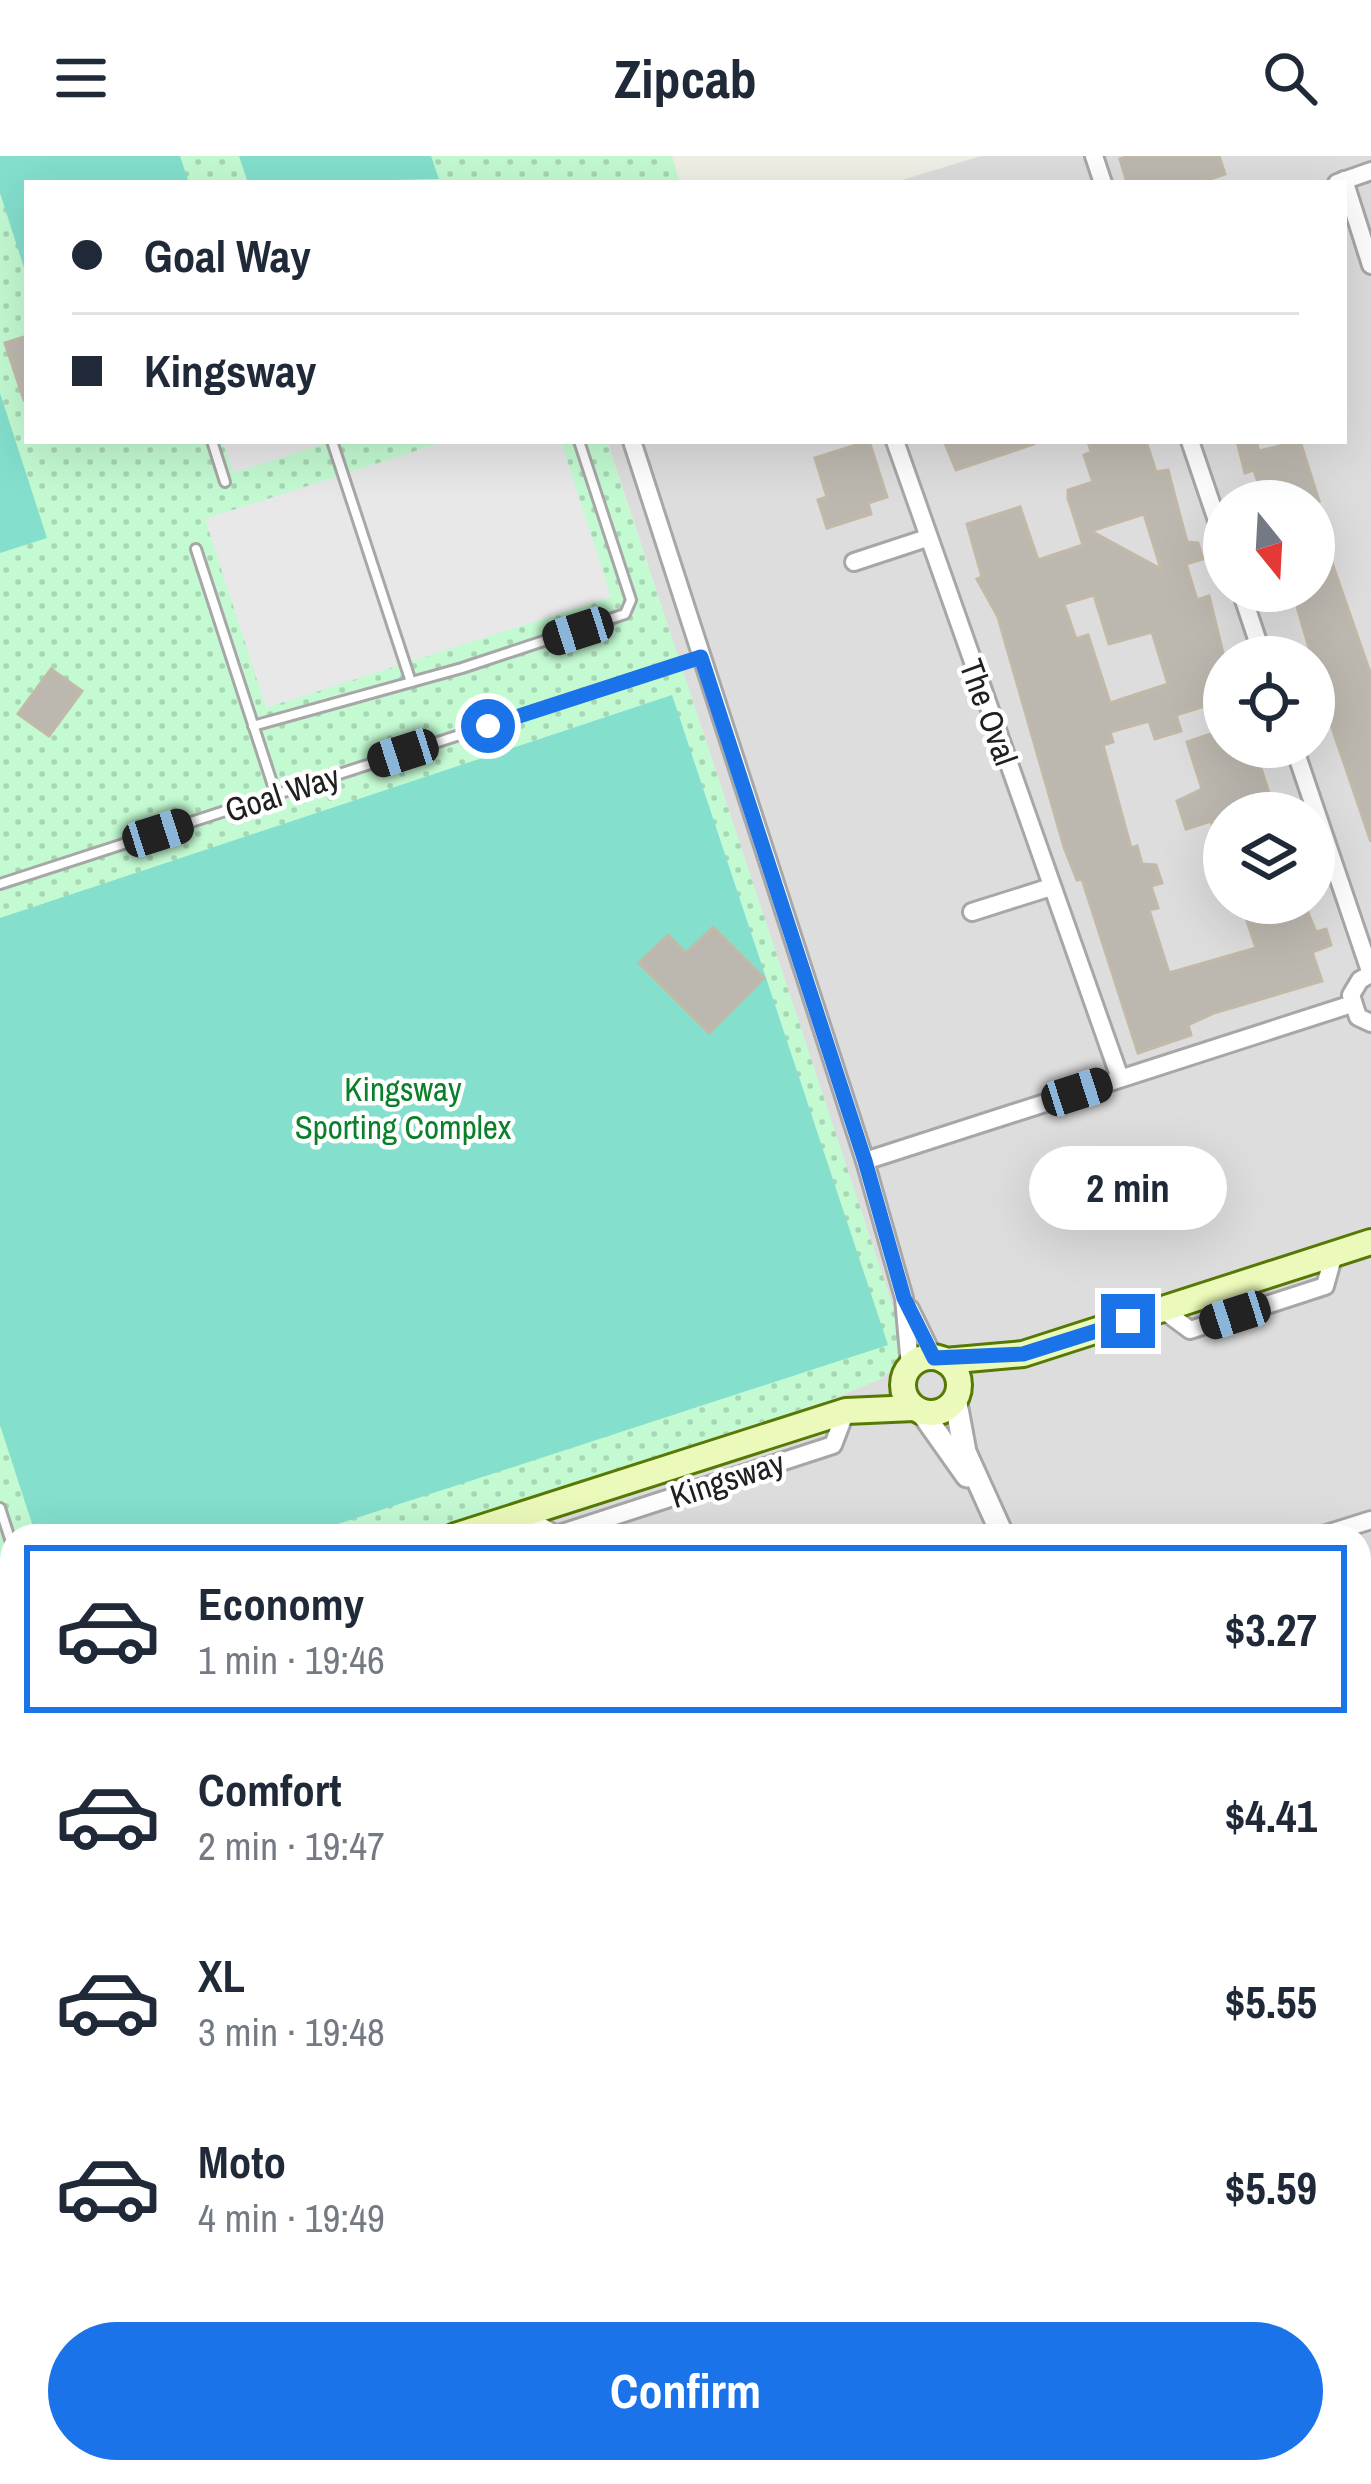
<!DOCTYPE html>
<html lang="en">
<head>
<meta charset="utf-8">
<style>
  :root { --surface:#fff; --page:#f6f6f7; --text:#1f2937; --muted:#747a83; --line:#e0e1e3; --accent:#1a73e8 }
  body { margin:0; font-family:"Archivo Narrow",sans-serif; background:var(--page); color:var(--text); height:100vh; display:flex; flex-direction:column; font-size:45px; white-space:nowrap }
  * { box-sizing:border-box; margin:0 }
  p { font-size:39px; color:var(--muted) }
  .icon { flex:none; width:66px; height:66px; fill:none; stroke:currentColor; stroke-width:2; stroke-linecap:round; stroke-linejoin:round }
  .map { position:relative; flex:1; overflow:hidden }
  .details { position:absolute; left:0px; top:1368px; width:1371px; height:960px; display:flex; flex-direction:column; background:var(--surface); border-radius:36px 36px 0 0; box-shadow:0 12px 48px #0002 }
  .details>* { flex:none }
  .guide { position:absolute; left:24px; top:24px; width:1323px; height:264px; border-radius:0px; box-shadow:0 12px 48px #0002; display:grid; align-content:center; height:264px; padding:0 48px; background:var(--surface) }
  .needle { width:78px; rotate:162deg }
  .buttons { position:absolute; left:1203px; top:324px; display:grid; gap:24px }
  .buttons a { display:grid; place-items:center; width:132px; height:132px; border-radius:50%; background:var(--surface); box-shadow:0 12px 48px #0002; font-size:60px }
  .end { position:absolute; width:54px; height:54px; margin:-27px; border:15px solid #1a73e8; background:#fff; box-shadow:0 0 0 6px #fff }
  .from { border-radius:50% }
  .bubble { position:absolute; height:84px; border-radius:42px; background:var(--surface); box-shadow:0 12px 48px #0002; font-size:39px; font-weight:800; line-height:84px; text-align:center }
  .car { position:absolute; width:36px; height:72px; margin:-36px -18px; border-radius:15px; box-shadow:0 0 9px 3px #0007; background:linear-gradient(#222 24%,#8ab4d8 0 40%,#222 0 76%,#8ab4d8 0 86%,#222 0) }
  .guide b { display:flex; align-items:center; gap:42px; height:114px; font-size:45px }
  .guide b+b { border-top:3px solid var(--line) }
  .guide i { width:30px; height:30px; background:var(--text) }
  ul { padding:21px 0 0; list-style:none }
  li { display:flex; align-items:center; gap:36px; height:168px; margin:0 24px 18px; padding:0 24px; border:6px solid transparent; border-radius:0px }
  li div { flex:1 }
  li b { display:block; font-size:45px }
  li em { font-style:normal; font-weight:800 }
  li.on { border-color:var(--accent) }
  li>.icon { width:108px; height:108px; stroke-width:1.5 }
  .action { display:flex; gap:24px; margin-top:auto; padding:24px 48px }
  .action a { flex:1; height:138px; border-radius:72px; background:var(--accent); color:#fff; font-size:48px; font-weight:800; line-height:138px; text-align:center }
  header { display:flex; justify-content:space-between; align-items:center; height:156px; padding:0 48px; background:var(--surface); font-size:54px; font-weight:800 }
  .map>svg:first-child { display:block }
</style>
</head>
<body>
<header><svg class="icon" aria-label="menu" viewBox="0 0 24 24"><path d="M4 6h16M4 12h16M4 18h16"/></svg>Zipcab<svg class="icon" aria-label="search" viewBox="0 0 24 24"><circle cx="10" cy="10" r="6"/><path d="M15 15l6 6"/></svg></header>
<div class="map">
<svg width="1371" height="2328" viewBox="0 0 1371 2328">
  <defs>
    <pattern id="park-dots" width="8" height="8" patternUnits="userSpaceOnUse" patternTransform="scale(3)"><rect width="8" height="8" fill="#c3fad2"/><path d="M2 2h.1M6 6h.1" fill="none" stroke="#a7d6b4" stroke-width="1.8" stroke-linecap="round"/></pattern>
  </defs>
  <rect width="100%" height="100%" fill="#f0efe6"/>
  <path fill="#dedddd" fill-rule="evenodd" d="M 981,0 L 1371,0 L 1371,2328 L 0,2328 L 0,1512 L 12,1508 L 12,2316 L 1359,2316 L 1359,1380 L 410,1380 L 832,1243 L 880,1223 L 908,1199 L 607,285 L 1344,285 L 1344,27 L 892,27 ZM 1224,345 L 1314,345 L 1314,435 L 1224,435 ZM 1224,501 L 1314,501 L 1314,591 L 1224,591 ZM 1224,657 L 1314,657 L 1314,747 L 1224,747 Z"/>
  <g fill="url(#park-dots)">
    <polygon points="0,0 672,0 680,27 27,27 27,285 607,285 909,1199 880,1223 832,1243 410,1380 12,1380 12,1508 0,1512"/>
    <polygon points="245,2316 730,2316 693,2328 249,2328"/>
  </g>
  <g fill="#84dfcd">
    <polygon points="0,0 180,0 189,27 27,27 27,121 0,37"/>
    <polygon points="239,0 431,0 439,23 248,27"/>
    <polygon points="0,237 47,382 0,397"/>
    <polygon points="672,539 888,1189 301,1380 36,1380 0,1269 0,762"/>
  </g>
  <g fill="#e8e8e8">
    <polygon points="223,285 333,285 233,317"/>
    <polygon points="446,285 561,285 611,441 266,552 205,363"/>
  </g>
  <g fill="#bdb8af" stroke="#c2b9a8" stroke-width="3" fill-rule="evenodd">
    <polygon points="1129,0 1219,0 1225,18 1199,27 1127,27 1120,3"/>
    <polygon points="27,180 27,243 24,244 5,187"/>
    <polygon points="869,285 887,341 868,347 871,358 827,372 818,344 827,341 815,302"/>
    <polygon points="944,285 1034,285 1034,288 956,314"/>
    <path d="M 1088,285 L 1146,285 L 1156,316 L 1168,314 L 1187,386 L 1198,387 L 1203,403 L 1186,408 L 1197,444 L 1209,440 L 1224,501 L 1224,591 L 1254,591 L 1272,646 L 1274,657 L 1224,657 L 1221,695 L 1211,665 L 1186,673 L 1177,645 L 1202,633 L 1187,586 L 1217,576 L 1208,549 L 1176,559 L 1181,575 L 1155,583 L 1149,565 L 1110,576 L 1113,586 L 1103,589 L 1131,692 L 1137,690 L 1142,708 L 1156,709 L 1162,727 L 1151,730 L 1158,752 L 1149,754 L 1169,817 L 1256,792 L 1241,747 L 1304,747 L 1316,776 L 1326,773 L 1331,789 L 1312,796 L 1322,825 L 1214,857 L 1188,869 L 1191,879 L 1138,897 L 1082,723 L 1077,724 L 1064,691 L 998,461 L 977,423 L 982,421 L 967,368 L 1020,351 L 1038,404 L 1083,389 L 1068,342 L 1068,334 L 1093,326 L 1084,299 L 1091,296 ZM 1144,358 L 1161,413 L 1091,375 ZM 1094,439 L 1109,488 L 1152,476 L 1168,528 L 1110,547 L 1088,479 L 1076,483 L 1064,448 Z"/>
    <polygon points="1237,285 1256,285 1259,295 1300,285 1319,345 1264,345 1254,314 1245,317"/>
    <polygon points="1314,355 1371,519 1371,686 1329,563 1321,561 1324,543 1296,447 1275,435 1314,435"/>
    <polygon points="51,513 82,535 49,580 18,558"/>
    <polygon points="713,771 764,822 709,877 639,807 668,779 686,797"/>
  </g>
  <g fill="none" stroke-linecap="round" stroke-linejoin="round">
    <defs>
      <g id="service">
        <polyline points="212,285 225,326"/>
        <polyline points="332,285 411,526"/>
        <polyline points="196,393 276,639"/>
        <polyline points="253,570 462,512 625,458 631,444 579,285"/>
        <polyline points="0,728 700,501"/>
        <polyline points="0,1352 12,1389"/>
      </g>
      <g id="minor">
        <polyline points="1094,0 1103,27"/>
        <polyline points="1344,24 1371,109"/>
        <polyline points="1337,27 1371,15"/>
        <polyline points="632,285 865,1005 904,1142 910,1210"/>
        <polyline points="895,285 1120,922"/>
        <polyline points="1190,285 1224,385"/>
        <polyline points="854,406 927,382"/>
        <polyline points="1241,435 1263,501"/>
        <polyline points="1294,591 1371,818"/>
        <polyline points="972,756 1051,731"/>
        <polyline points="1371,818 1360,824 1351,839 1358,861 1371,867"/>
        <polyline points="865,1005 1352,848"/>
        <polyline points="910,1153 934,1202"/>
        <polyline points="1163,1154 1190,1174 1325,1130 1334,1098"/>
        <polyline points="522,1359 556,1379 833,1289 846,1255"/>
        <polyline points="1320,1380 1371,1364"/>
        <polyline points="0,1559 12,1555"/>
        <polyline points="1359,1624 1371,1620"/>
        <polyline points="1359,1711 1371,1749"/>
        <polyline points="0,1790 12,1786"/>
        <polyline points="0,2017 12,2013"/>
        <polyline points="0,2176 12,2215"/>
        <polyline points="1359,2233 1371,2230"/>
        <polyline points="216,2316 220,2328"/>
        <polyline points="1055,2316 1058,2328"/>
        <polyline points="780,2328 816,2316"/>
      </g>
      <g id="tertiary">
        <polyline points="955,1242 965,1296 1003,1380"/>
        <polyline points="921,1255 967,1320"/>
        <polyline points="1321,2316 1325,2328"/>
      </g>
      <g id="secondary">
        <circle cx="931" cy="1229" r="28"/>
        <polyline points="945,1205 1023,1198 1371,1086"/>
        <polyline points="455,1380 846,1255 914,1252"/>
        <polyline points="0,1525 12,1522"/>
      </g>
    </defs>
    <use href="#service" stroke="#a7a7a7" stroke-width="14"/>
    <use href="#minor" stroke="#a7a7a7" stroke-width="22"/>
    <use href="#tertiary" stroke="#a7a7a7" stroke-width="27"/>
    <use href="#secondary" stroke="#567904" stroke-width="30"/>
    <use href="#service" stroke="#fff" stroke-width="8"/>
    <use href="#minor" stroke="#fff" stroke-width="16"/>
    <use href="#tertiary" stroke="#fff" stroke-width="21"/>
    <use href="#secondary" stroke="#ebfaba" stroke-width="24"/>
  </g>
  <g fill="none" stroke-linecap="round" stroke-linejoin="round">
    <polyline stroke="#1a73e8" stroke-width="15" points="488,570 701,501 865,1005 904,1142 934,1202 1023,1198 1128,1165"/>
  </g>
  <g text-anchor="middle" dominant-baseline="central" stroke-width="9" stroke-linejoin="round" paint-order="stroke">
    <g font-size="33" fill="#202020" stroke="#fff">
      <text transform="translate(989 556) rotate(70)">The Oval</text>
      <text transform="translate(282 637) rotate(-18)">Goal Way</text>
      <text transform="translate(727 1323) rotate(-18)">Kingsway</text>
    </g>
    <g font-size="33" fill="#0b802b" stroke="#fff">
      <text x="403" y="933">Kingsway<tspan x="403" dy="38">Sporting Complex</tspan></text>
    </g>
  </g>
</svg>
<div class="buttons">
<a><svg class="needle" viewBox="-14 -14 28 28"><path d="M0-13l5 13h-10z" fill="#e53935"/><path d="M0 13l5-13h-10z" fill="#747a83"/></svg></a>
<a><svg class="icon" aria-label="locate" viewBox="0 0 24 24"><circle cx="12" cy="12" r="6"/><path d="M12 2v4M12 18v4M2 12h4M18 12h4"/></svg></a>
<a><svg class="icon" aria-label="layers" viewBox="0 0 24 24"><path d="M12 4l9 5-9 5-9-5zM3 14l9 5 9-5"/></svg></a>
</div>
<i class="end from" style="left:488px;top:570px"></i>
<i class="end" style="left:1128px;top:1165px"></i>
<div class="bubble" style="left:1029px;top:990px;width:198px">2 min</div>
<i class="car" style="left:578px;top:475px;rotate:252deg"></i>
<i class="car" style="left:403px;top:597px;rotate:252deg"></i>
<i class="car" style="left:158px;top:677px;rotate:72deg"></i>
<i class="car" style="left:1077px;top:936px;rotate:72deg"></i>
<i class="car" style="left:1235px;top:1159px;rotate:252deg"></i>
<div class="guide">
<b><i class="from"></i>Goal Way</b>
<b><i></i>Kingsway</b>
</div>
<section class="details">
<ul>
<li class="on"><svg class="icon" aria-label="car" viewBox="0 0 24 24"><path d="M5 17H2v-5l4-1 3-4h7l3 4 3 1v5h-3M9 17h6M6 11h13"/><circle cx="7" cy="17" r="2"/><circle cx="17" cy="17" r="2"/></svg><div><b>Economy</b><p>1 min · 19:46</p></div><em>$3.27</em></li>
<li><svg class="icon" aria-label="car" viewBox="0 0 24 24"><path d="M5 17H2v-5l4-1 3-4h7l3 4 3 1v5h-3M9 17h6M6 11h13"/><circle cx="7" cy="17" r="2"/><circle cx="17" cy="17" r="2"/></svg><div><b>Comfort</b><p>2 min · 19:47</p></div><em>$4.41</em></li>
<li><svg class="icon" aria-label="car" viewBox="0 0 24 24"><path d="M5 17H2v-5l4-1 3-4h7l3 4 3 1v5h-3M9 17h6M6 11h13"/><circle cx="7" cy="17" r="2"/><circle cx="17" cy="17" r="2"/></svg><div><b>XL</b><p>3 min · 19:48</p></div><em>$5.55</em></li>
<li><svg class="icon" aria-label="car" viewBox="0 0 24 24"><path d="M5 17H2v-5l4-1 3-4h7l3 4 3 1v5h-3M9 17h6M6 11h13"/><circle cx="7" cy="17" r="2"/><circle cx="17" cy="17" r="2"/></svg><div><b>Moto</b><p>4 min · 19:49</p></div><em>$5.59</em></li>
</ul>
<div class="action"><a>Confirm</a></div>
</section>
</div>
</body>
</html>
